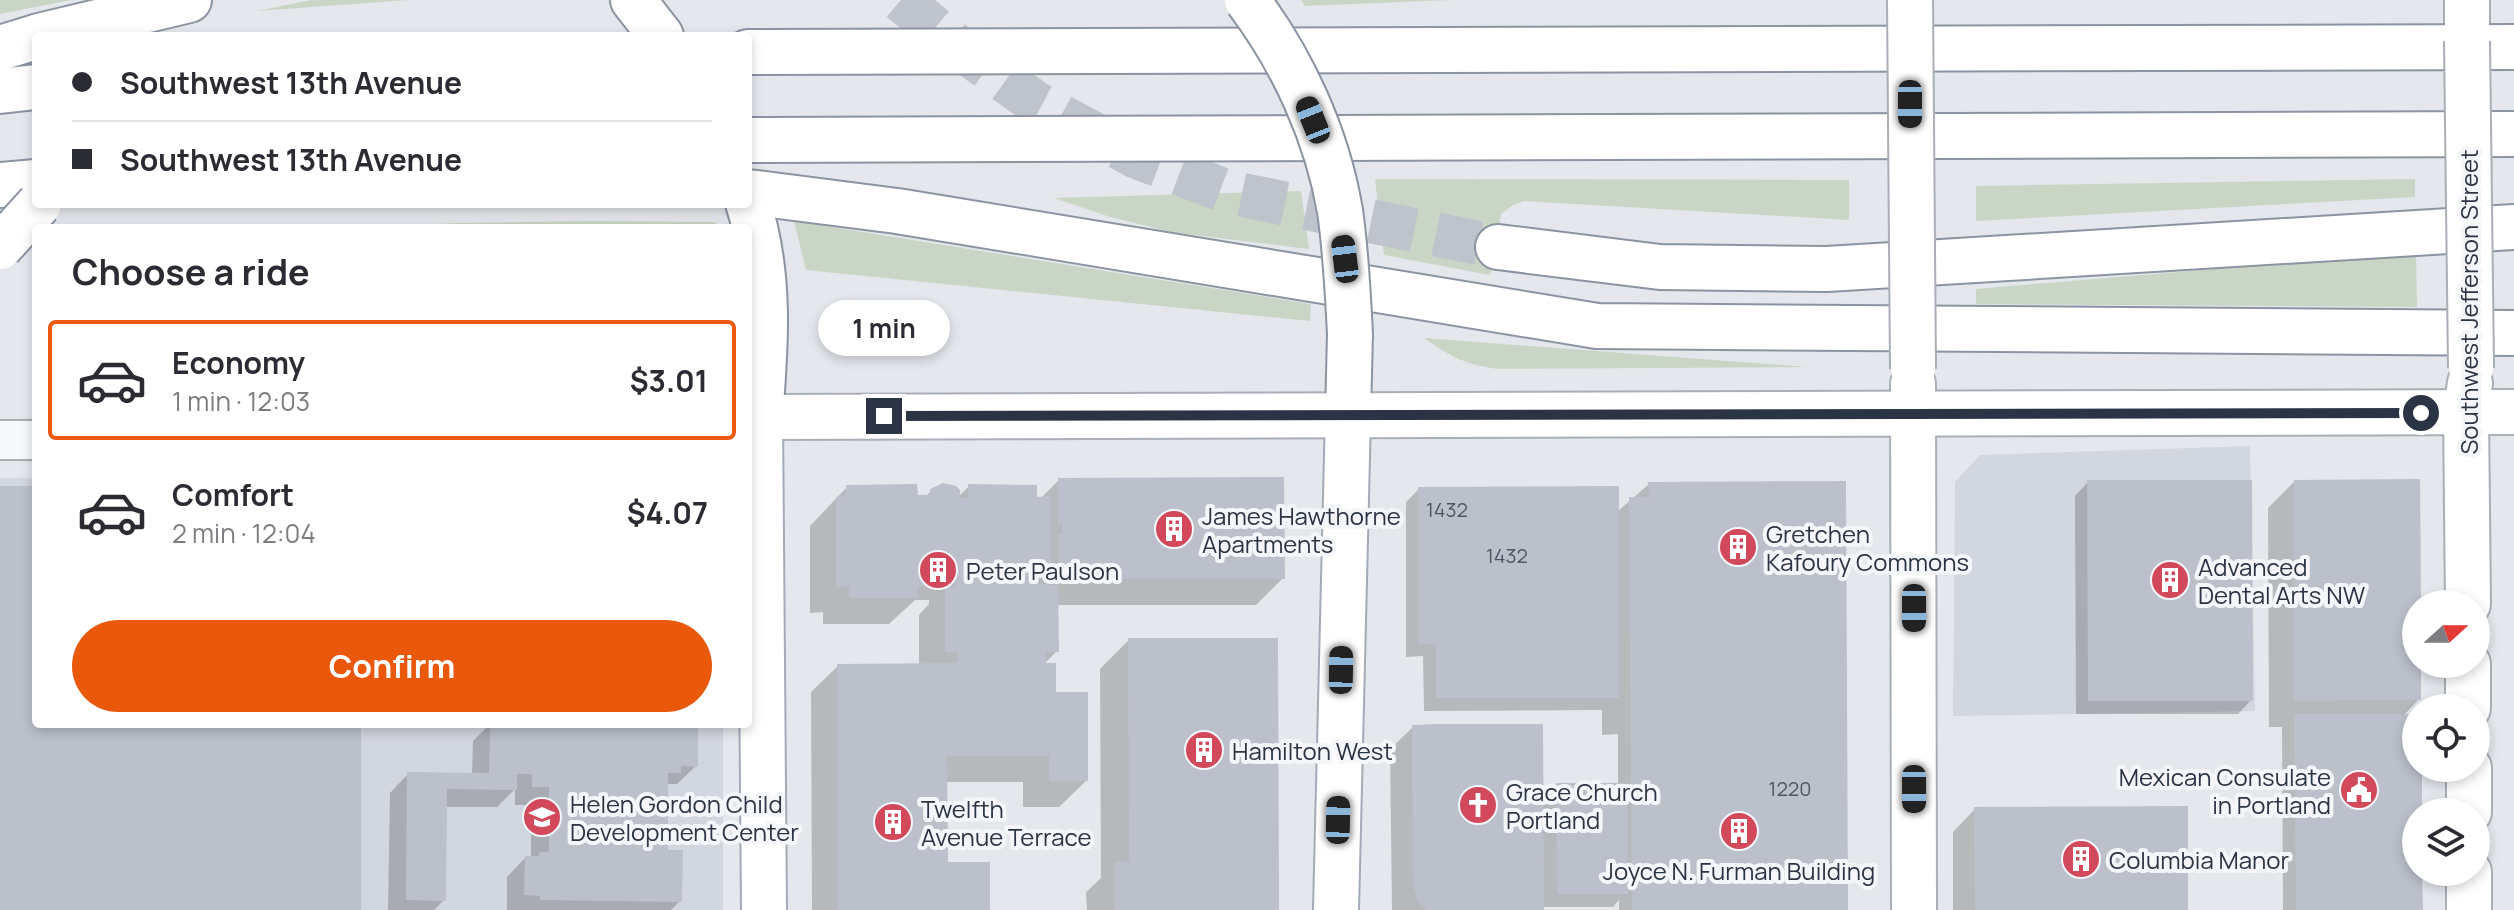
<!DOCTYPE html>
<html lang="en">
<head>
<meta charset="utf-8">
<style>
  :root { --surface:#fff; --page:#f7f7f7; --text:#2b2b33; --muted:#7c7c81; --line:#e1e1e2; --accent:#ea580c }
  body { margin:0; font-family:Manrope,sans-serif; background:var(--page); color:var(--text); height:100vh; display:flex; flex-direction:column; font-size:30px; white-space:nowrap }
  * { box-sizing:border-box; margin:0 }
  p { font-size:26px; color:var(--muted) }
  .icon { flex:none; width:44px; height:44px; fill:none; stroke:currentColor; stroke-width:2; stroke-linecap:round; stroke-linejoin:round }
  .map { position:relative; flex:1; overflow:hidden }
  .panel { position:absolute; left:32px; top:224px; width:720px; height:504px; display:flex; flex-direction:column; background:var(--surface); border-radius:8px; box-shadow:0 4px 12px #0003 }
  .panel>* { flex:none }
  .guide { position:absolute; left:32px; top:32px; width:720px; height:176px; border-radius:8px; box-shadow:0 4px 12px #0003; display:grid; align-content:center; height:176px; padding:0 40px; background:var(--surface) }
  .needle { width:52px; rotate:69deg }
  .fabs { position:absolute; left:2402px; top:590px; display:grid; gap:16px }
  .fabs a { display:grid; place-items:center; width:88px; height:88px; border-radius:50%; background:var(--surface); box-shadow:0 4px 12px #0003; font-size:40px }
  .end { position:absolute; width:36px; height:36px; margin:-18px; border:10px solid #2b3445; background:#fff; box-shadow:0 0 0 4px #fff }
  .from { border-radius:50% }
  .bubble { position:absolute; height:56px; border-radius:28px; background:var(--surface); box-shadow:0 4px 12px #0003; font-size:26px; font-weight:700; line-height:56px; text-align:center }
  .car { position:absolute; width:24px; height:48px; margin:-24px -12px; border-radius:10px; box-shadow:0 0 6px 2px #0007; background:linear-gradient(#222 24%,#8ab4d8 0 40%,#222 0 76%,#8ab4d8 0 86%,#222 0) }
  .guide b { display:flex; align-items:center; gap:28px; height:76px; font-size:30px }
  .guide b+b { border-top:2px solid var(--line) }
  .guide i { width:20px; height:20px; background:var(--text) }
  ul { padding:0; list-style:none }
  li { display:flex; align-items:center; gap:24px; height:120px; margin:0 16px 12px; padding:0 24px; border:4px solid transparent; border-radius:8px }
  li div { flex:1 }
  li b { display:block; font-size:30px }
  li em { font-style:normal; font-weight:700 }
  li.active { border-color:var(--accent) }
  li>.icon { width:72px; height:72px; stroke-width:1.5 }
  h2 { padding:0 40px; font-size:36px; line-height:96px }
  .primary-button { display:flex; gap:16px; margin-top:auto; padding:16px 40px }
  .primary-button a { flex:1; height:92px; border-radius:48px; background:var(--accent); color:#fff; font-size:32px; font-weight:700; line-height:92px; text-align:center }
  .map>svg:first-child { display:block }
</style>
</head>
<body>
<div class="map">
<svg width="2514" height="910" viewBox="0 0 2514 910">
  <rect width="100%" height="100%" fill="#e4e7ec"/>
  <g fill="#d2d6de">
    <polygon points="2250,446 2255,711 1953,716 1955,482 1980,455"/>
    <polygon points="0,478 36,478 36,724 723,724 723,910 0,910"/>
  </g>
  <g fill="#c9d6c5">
    <polygon points="0,0 71,0 0,14"/>
    <polygon points="311,0 409,0 257,11"/>
    <polygon points="1301,0 1451,0 1305,6"/>
    <polygon points="1375,179 1849,180 1849,220 1524,201 1513,205 1501,214 1490,275 1384,255"/>
    <polygon points="2415,179 2415,197 1976,221 1976,186"/>
    <polygon points="1301,191 1309,249 1171,232 1107,216 1054,198"/>
    <polygon points="591,221 716,222 717,228 357,228 459,223"/>
    <polygon points="794,221 1311,304 1310,321 806,270"/>
    <polygon points="2416,252 2417,307 1976,304 1976,289"/>
    <path d="M 1424,338 L 1808,367 L 1499,369 C 1466,365 1451,357 1424,338 Z"/>
  </g>
  <g fill="#0003">
    <polygon points="1059,480 1283,578 1256,605 1057,605 1057,651 1043,665 1086,781 1059,807 1023,807 1023,782 945,782 946,864 988,910 812,910 811,692 838,666 919,665 919,615 929,604 929,600 915,600 889,624 823,624 823,612 810,613 810,526 847,487 916,497 925,497 932,490 958,497 969,486 1035,499 1041,498"/>
    <polygon points="2088,482 2251,700 2238,714 2076,714 2075,496"/>
    <polygon points="2294,482 2419,604 2416,604 2416,664 2419,664 2419,699 2403,716 2416,716 2416,768 2420,768 2420,812 2416,812 2416,872 2420,872 2421,910 2283,910 2282,727 2269,727 2268,508"/>
    <polygon points="1649,484 1846,910 1619,910 1619,900 1613,907 1542,907 1542,910 1392,910 1390,749 1413,727 1541,801 1557,785 1618,785 1618,734 1602,735 1602,710 1424,711 1423,656 1406,657 1406,502 1419,489 1617,512"/>
    <polygon points="1129,640 1277,910 1087,910 1086,892 1101,878 1100,669"/>
    <polygon points="490,724 680,724 696,766 677,784 666,784 666,852 680,901 671,910 507,910 507,877 525,858 531,858 531,805 515,805 515,789 497,807 445,807 444,900 434,910 388,910 390,793 408,774 472,775 473,741"/>
    <polygon points="1975,809 2186,910 1953,910 1953,832"/>
  </g>
  <g fill="#bbc0ca">
    <polygon points="1284,477 1285,579 1059,579 1059,534 1063,534 1062,524 1058,524 1058,478"/>
    <polygon points="2420,479 2421,604 2416,604 2416,664 2421,664 2421,700 2294,701 2294,480"/>
    <polygon points="2087,480 2252,480 2253,701 2088,701"/>
    <polygon points="1846,481 1848,910 1632,910 1629,497 1649,497 1648,482"/>
    <polygon points="943,483 956,486 960,490 960,498 968,498 968,484 1037,485 1037,497 1051,496 1051,566 1039,566 1039,584 1058,585 1059,652 1045,652 1046,663 1056,663 1056,692 1088,692 1088,781 1049,781 1049,756 947,756 948,862 990,862 990,910 838,910 837,664 957,663 957,652 945,652 945,586 955,586 955,574 931,574 930,587 918,587 918,598 849,598 849,586 836,587 836,497 846,496 846,485 917,484 918,495 930,495 930,489"/>
    <polygon points="0,486 36,486 36,724 361,724 361,910 0,910"/>
    <polygon points="1619,486 1619,698 1436,698 1436,644 1419,644 1418,487"/>
    <polygon points="1128,638 1278,638 1279,910 1115,910 1115,861 1129,861"/>
    <polygon points="2294,714 2416,714 2416,768 2422,768 2422,812 2416,812 2416,872 2422,872 2423,910 2296,910"/>
    <polygon points="490,724 682,724 682,727 698,727 698,767 681,766 681,773 668,773 668,850 683,850 682,902 540,900 540,896 524,895 525,856 539,856 539,852 549,852 549,787 532,787 532,774 517,774 517,790 447,789 446,901 406,900 407,772 489,773"/>
    <polygon points="1437,724 1543,724 1544,910 1426,910 1417,900 1413,885 1412,725"/>
    <polygon points="1556,783 1627,783 1628,894 1557,894"/>
    <polygon points="2188,806 2188,910 1975,910 1974,807"/>
  </g>
  <g fill="none" stroke-linecap="round" stroke-linejoin="round">
    <polyline stroke="#bfc3cb" stroke-width="44" stroke-dasharray="44 22" stroke-linecap="butt" points="901,0 946,38 1036,103 1137,157 1228,192 1498,247"/>
    <defs>
      <polyline id="minor" points="0,440 36,440"/>
      <g id="secondary">
        <polyline points="2467,0 2467,41"/>
        <polyline points="1913,384 1914,910"/>
        <polyline points="748,417 2514,412"/>
        <polyline points="2468,604 2466,412 2470,383"/>
        <polyline points="2468,664 2468,708"/>
        <polyline points="2469,768 2469,812"/>
        <polyline points="2469,872 2469,910"/>
      </g>
      <g id="primary">
        <polyline points="760,417 764,910"/>
        <polyline points="1336,910 1348,415"/>
      </g>
      <g id="motorway">
        <polyline points="633,0 661,36"/>
        <polyline points="39,36 189,0"/>
        <polyline points="0,48 36,37"/>
        <polyline points="748,52 2514,47"/>
        <polyline points="0,91 36,87"/>
        <polyline points="748,140 2514,134"/>
        <polyline points="0,185 36,182"/>
        <polyline points="748,192 897,211 1597,326 2514,333"/>
        <path d="M 748,203 C 771,273 766,344 760,417"/>
        <polyline points="1498,247 1660,267 1827,269 2514,227"/>
        <polyline points="1348,415 1350,334"/>
      </g>
    </defs>
    <use href="#minor" stroke="#a9aeb7" stroke-width="42"/>
    <use href="#secondary" stroke="#a9aeb7" stroke-width="48"/>
    <use href="#primary" stroke="#a3abb8" stroke-width="48"/>
    <use href="#motorway" stroke="#8b94a3" stroke-width="48"/>
    <use href="#minor" stroke="#f7f8fa" stroke-width="38"/>
    <use href="#secondary" stroke="#fff" stroke-width="44"/>
    <use href="#primary" stroke="#fff" stroke-width="44"/>
    <use href="#motorway" stroke="#fff" stroke-width="44"/>
    <defs>
      <g id="secondary-bridge">
        <polyline points="1910,0 1913,369"/>
        <polyline points="2467,41 2471,368"/>
      </g>
      <g id="motorway-bridge">
        <path d="M 1247,0 C 1293,61 1327,135 1340,211 C 1346,252 1348,293 1350,334"/>
        <polyline points="0,247 39,204"/>
      </g>
    </defs>
    <use href="#secondary-bridge" stroke="#a9aeb7" stroke-width="48" stroke-linecap="butt"/>
    <use href="#motorway-bridge" stroke="#8b94a3" stroke-width="48" stroke-linecap="butt"/>
    <use href="#secondary-bridge" stroke="#fff" stroke-width="44"/>
    <use href="#motorway-bridge" stroke="#fff" stroke-width="44"/>
  </g>
  <g fill="none" stroke-linecap="round" stroke-linejoin="round">
    <polyline stroke="#2b3445" stroke-width="10" points="884,416 2421,413"/>
  </g>
  <defs>
    <symbol id="building-disc" viewBox="-11 -11 22 22"><circle r="9.5" fill="#d1495b" stroke="#f4f6f9"/><path d="M-4-6H4V6H1V3H-1V6H-4ZM-2.5-4.3h1.7v1.8h-1.7ZM.8-4.3h1.7v1.8H.8ZM-2.5-1h1.7V.8h-1.7ZM.8-1h1.7V.8H.8Z" fill="#fff"/></symbol>
    <symbol id="civic-disc" viewBox="-11 -11 22 22"><circle r="9.5" fill="#d1495b" stroke="#f4f6f9"/><path d="M-.6-6.5H3V-4.5H.6V-3L4-1V1h2V6H-6V1h2V-1L-.6-3ZM-1.2 2.5V6h2.4V2.5Z" fill="#fff"/></symbol>
    <symbol id="church-disc" viewBox="-11 -11 22 22"><circle r="9.5" fill="#d1495b" stroke="#f4f6f9"/><path d="M-1.2-6h2.4v3.5h3.3v2.4h-3.3V6h-2.4V-.1h-3.3v-2.4h3.3Z" fill="#fff"/></symbol>
    <symbol id="school-disc" viewBox="-11 -11 22 22"><circle r="9.5" fill="#d1495b" stroke="#f4f6f9"/><path d="M0-5L7-2L0 1L-7-2ZM-4 1L0 2.5L4 1V4Q0 6-4 4Z" fill="#fff"/></symbol>
  </defs>
  <g fill-rule="evenodd">
    <use href="#building-disc" x="1152" y="507" width="44" height="44"/>
    <use href="#building-disc" x="1716" y="525" width="44" height="44"/>
    <use href="#building-disc" x="916" y="548" width="44" height="44"/>
    <use href="#building-disc" x="2148" y="558" width="44" height="44"/>
    <use href="#building-disc" x="1182" y="728" width="44" height="44"/>
    <use href="#civic-disc" x="2337" y="768" width="44" height="44"/>
    <use href="#church-disc" x="1456" y="783" width="44" height="44"/>
    <use href="#school-disc" x="520" y="795" width="44" height="44"/>
    <use href="#building-disc" x="871" y="800" width="44" height="44"/>
    <use href="#building-disc" x="1717" y="809" width="44" height="44"/>
    <use href="#building-disc" x="2059" y="837" width="44" height="44"/>
  </g>
  <g text-anchor="middle" dominant-baseline="central" stroke-width="8" stroke-linejoin="round" paint-order="stroke">
    <g font-size="20" fill="#4f5766">
      <text x="1447" y="509">1432</text>
      <text x="1507" y="555">1432</text>
      <text x="1790" y="788">1220</text>
    </g>
    <g font-size="24" fill="#2b3445" stroke="#f4f6f9">
      <text transform="translate(2468 302) rotate(-90)">Southwest Jefferson Street</text>
    </g>
    <g font-size="24" fill="#2b3445" stroke="#f4f6f9" text-anchor="start">
      <text x="1202" y="515">James Hawthorne<tspan x="1202" dy="28">Apartments</tspan></text>
      <text x="1766" y="533">Gretchen<tspan x="1766" dy="28">Kafoury Commons</tspan></text>
      <text x="2198" y="566">Advanced<tspan x="2198" dy="28">Dental Arts NW</tspan></text>
      <text x="966" y="570">Peter Paulson</text>
      <text x="1232" y="750">Hamilton West</text>
      <text x="2331" y="776" text-anchor="end">Mexican Consulate<tspan x="2331" dy="28">in Portland</tspan></text>
      <text x="1506" y="791">Grace Church<tspan x="1506" dy="28">Portland</tspan></text>
      <text x="570" y="803">Helen Gordon Child<tspan x="570" dy="28">Development Center</tspan></text>
      <text x="921" y="808">Twelfth<tspan x="921" dy="28">Avenue Terrace</tspan></text>
      <text x="2109" y="859">Columbia Manor</text>
      <text x="1739" y="870" text-anchor="middle">Joyce N. Furman Building</text>
    </g>
  </g>
</svg>
<div class="fabs">
<a><svg class="needle" viewBox="-14 -14 28 28"><path d="M0-13l5 13h-10z" fill="#e53935"/><path d="M0 13l5-13h-10z" fill="#7c7c81"/></svg></a>
<a><svg class="icon" aria-label="locate" viewBox="0 0 24 24"><circle cx="12" cy="12" r="6"/><path d="M12 2v4M12 18v4M2 12h4M18 12h4"/></svg></a>
<a><svg class="icon" aria-label="layers" viewBox="0 0 24 24"><path d="M12 4l9 5-9 5-9-5zM3 14l9 5 9-5"/></svg></a>
</div>
<i class="end from" style="left:2421px;top:413px"></i>
<i class="end" style="left:884px;top:416px"></i>
<div class="bubble" style="left:818px;top:300px;width:132px">1 min</div>
<i class="car" style="left:1910px;top:104px;rotate:180deg"></i>
<i class="car" style="left:1313px;top:120px;rotate:338deg"></i>
<i class="car" style="left:1345px;top:259px;rotate:353deg"></i>
<i class="car" style="left:1914px;top:608px;rotate:180deg"></i>
<i class="car" style="left:1341px;top:670px;rotate:1deg"></i>
<i class="car" style="left:1914px;top:789px;rotate:180deg"></i>
<i class="car" style="left:1338px;top:820px;rotate:1deg"></i>
<div class="guide">
<b><i class="from"></i>Southwest 13th Avenue</b>
<b><i></i>Southwest 13th Avenue</b>
</div>
<section class="panel">
<h2>Choose a ride</h2>
<ul>
<li class="active"><svg class="icon" aria-label="car" viewBox="0 0 24 24"><path d="M5 17H2v-5l4-1 3-4h7l3 4 3 1v5h-3M9 17h6M6 11h13"/><circle cx="7" cy="17" r="2"/><circle cx="17" cy="17" r="2"/></svg><div><b>Economy</b><p>1 min · 12:03</p></div><em>$3.01</em></li>
<li><svg class="icon" aria-label="car" viewBox="0 0 24 24"><path d="M5 17H2v-5l4-1 3-4h7l3 4 3 1v5h-3M9 17h6M6 11h13"/><circle cx="7" cy="17" r="2"/><circle cx="17" cy="17" r="2"/></svg><div><b>Comfort</b><p>2 min · 12:04</p></div><em>$4.07</em></li>
</ul>
<div class="primary-button"><a>Confirm</a></div>
</section>
</div>
</body>
</html>
